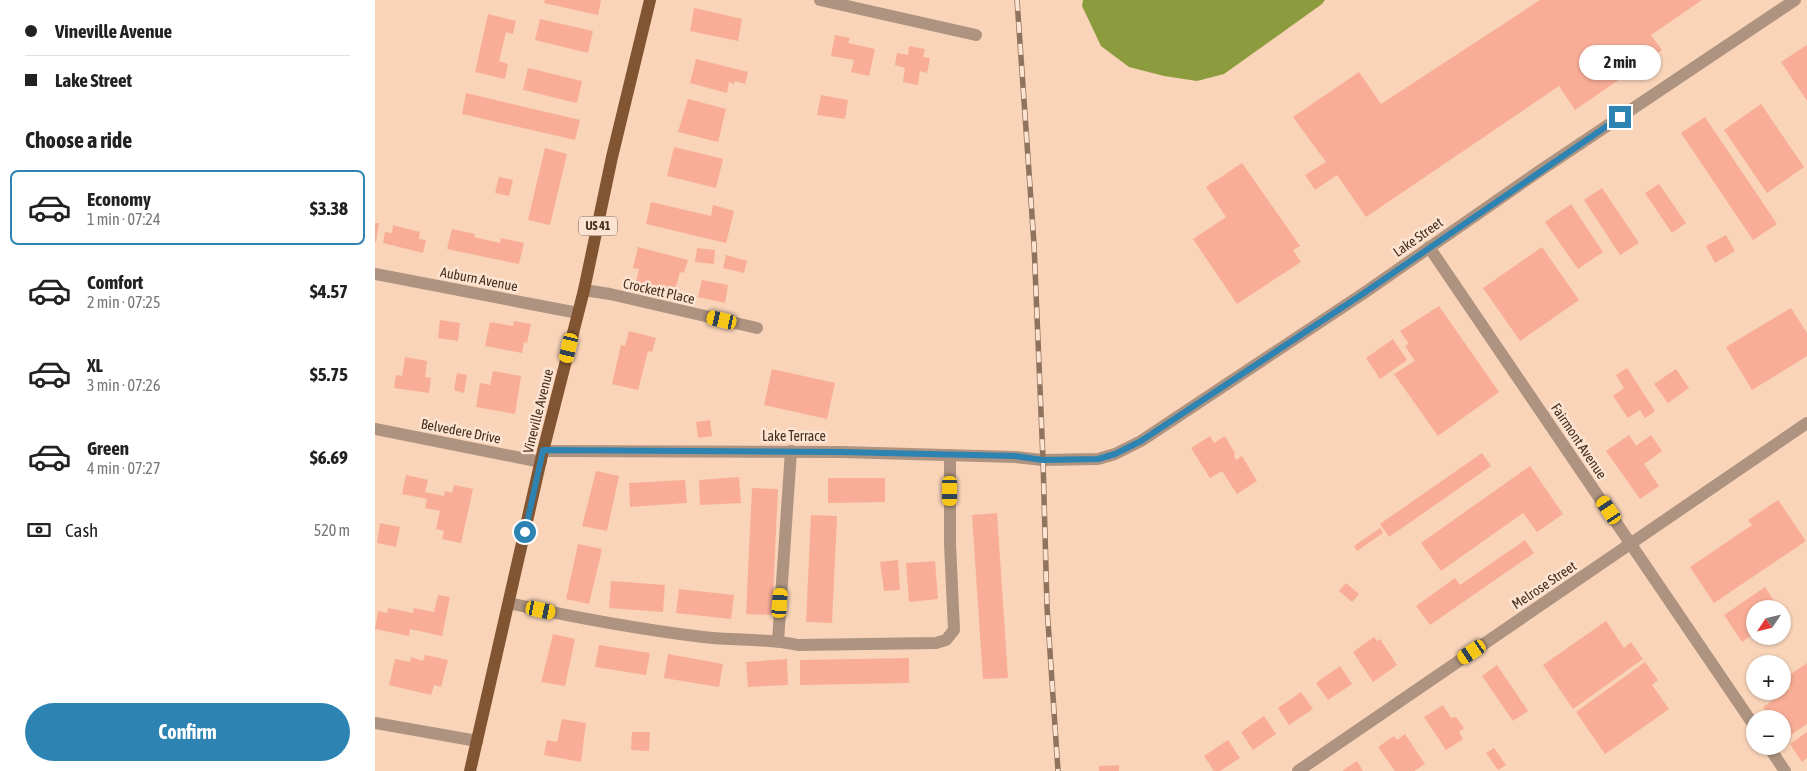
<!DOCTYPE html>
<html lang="en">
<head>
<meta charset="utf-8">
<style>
  :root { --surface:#fff; --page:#f6f6f6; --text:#222; --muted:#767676; --line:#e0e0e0; --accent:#2d83b2 }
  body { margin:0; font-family:"Asap Condensed",sans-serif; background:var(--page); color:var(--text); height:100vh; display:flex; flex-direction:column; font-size:19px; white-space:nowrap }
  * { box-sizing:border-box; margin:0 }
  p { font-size:16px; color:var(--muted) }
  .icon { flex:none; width:28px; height:28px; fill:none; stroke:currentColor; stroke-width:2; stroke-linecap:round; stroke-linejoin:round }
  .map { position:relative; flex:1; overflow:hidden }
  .sheet { display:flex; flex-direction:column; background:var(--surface); width:375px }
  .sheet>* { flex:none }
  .banner { display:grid; align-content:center; height:110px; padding:0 25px; background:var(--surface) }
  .needle { width:32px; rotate:235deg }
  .controls { position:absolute; left:1371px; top:600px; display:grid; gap:10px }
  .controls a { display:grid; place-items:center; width:45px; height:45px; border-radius:50%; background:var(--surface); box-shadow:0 1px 4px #0004; font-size:25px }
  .end { position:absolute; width:22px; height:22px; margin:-11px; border:6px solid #2d83b2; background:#fff; box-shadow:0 0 0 2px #fff }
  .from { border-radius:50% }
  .bubble { position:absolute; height:35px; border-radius:18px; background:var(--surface); box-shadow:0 1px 4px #0004; font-size:16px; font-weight:700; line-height:35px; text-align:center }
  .car { position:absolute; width:15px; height:30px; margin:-15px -8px; border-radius:6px; box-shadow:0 0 4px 1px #0007; background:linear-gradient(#f5c518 24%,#345 0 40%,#f5c518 0 76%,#345 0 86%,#f5c518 0) }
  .banner b { display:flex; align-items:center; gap:18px; height:48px; font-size:19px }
  .banner b+b { border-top:1px solid var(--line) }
  .banner i { width:12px; height:12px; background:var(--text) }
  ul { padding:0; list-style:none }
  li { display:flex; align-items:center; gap:15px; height:75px; margin:0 10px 8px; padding:0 15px; border:2px solid transparent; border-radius:8px }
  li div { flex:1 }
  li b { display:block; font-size:19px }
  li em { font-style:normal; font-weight:700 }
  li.on { border-color:var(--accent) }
  li>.icon { width:45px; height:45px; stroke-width:1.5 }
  h2 { padding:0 25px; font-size:22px; line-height:60px }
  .pay { display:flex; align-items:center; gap:12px; height:55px; padding:0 25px; font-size:19px }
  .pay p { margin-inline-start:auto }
  .cta { display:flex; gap:10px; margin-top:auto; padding:10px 25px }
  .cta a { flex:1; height:58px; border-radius:30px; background:var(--accent); color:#fff; font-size:20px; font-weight:700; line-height:58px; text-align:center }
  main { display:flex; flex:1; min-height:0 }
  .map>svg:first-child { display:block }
</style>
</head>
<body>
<main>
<section class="sheet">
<div class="banner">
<b><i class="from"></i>Vineville Avenue</b>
<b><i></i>Lake Street</b>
</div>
<h2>Choose a ride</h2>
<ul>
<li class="on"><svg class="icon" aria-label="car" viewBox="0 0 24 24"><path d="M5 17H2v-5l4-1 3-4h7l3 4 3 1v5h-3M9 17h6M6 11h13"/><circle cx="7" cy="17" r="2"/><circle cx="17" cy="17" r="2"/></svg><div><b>Economy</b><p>1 min · 07:24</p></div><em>$3.38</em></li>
<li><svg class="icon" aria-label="car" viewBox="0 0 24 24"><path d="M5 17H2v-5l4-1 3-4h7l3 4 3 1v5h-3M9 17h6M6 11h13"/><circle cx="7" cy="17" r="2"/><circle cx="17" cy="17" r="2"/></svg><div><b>Comfort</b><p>2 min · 07:25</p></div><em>$4.57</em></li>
<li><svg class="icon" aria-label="car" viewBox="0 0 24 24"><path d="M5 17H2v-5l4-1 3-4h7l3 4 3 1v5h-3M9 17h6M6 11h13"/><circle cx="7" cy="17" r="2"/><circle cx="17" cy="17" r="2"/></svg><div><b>XL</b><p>3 min · 07:26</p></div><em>$5.75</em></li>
<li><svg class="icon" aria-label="car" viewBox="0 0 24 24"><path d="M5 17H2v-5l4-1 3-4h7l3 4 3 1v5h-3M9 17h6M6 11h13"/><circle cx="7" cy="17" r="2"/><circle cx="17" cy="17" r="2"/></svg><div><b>Green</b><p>4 min · 07:27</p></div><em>$6.69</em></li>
</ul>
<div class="pay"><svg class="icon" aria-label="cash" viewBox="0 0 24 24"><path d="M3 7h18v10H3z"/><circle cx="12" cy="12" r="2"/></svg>Cash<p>520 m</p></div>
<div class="cta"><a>Confirm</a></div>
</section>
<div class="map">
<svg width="1432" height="771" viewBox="0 0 1432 771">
  <rect width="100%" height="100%" fill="#f9d4b9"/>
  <polygon fill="#8c9b3d" points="708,0 950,0 947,4 849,74 822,81 789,76 754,67 726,46 707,6"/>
  <g fill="#f9ad96">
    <polygon points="170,0 226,0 223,15 169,3"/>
    <polygon points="1165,0 1327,0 1276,35 1287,50 1200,110 1184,86 991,217 962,175 940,190 930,175 951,162 918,117 984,72 1006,104"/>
    <polygon points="319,8 367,19 363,41 315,31"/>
    <polygon points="113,14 141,21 138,34 131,32 124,61 133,64 130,79 100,72"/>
    <polygon points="165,19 218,31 213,53 160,40"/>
    <polygon points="460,35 475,38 473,43 500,49 494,76 476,72 479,60 456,56"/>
    <polygon points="1432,45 1432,101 1406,62"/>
    <polygon points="534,46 550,49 548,57 555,58 552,73 545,71 543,85 528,82 530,68 520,65 522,53 533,55"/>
    <polygon points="321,59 373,72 370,84 360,81 359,84 354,82 352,93 315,83"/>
    <polygon points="153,68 207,81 202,103 148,90"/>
    <polygon points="91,93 205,120 200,140 87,114"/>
    <polygon points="446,95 473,100 470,119 442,115"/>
    <polygon points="313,99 351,109 343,142 303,132"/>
    <polygon points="1386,104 1429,167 1392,193 1349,130"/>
    <polygon points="1330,117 1402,224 1378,240 1306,133"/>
    <polygon points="299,147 348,159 341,188 292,176"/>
    <polygon points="170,148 192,154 175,225 153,220"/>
    <polygon points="867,163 925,246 918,250 926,262 862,304 818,239 851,217 831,187"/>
    <polygon points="124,177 138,180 134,196 120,193"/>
    <polygon points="1284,184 1311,223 1297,233 1270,193"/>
    <polygon points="1227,188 1264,243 1245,255 1209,200"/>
    <polygon points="276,202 336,216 338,205 359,211 351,243 271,224"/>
    <polygon points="1196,204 1228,252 1203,269 1170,222"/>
    <polygon points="0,223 4,223 1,242 0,242"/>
    <polygon points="18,225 45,232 44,239 51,240 48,253 8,243 10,232 17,233"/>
    <polygon points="77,229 100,234 99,237 125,243 126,238 149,243 144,264 72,249"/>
    <polygon points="1351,235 1360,251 1340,263 1331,246"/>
    <polygon points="263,247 313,260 309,273 305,272 300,290 261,282 264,269 258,268"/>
    <polygon points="1167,247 1204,300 1145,341 1108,288"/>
    <polygon points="322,248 340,250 339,264 320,262"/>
    <polygon points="351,255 372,261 369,273 348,268"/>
    <polygon points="327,280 353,285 350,303 323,297"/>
    <polygon points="1064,306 1124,392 1063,436 1019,374 1040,361 1030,346 1034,344 1025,331"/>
    <polygon points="1416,308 1432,333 1432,356 1377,390 1351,347"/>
    <polygon points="65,320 85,323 83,341 63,338"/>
    <polygon points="139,321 156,324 152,343 149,342 147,353 110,346 115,322 138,326"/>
    <polygon points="254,331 281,338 277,352 273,351 263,390 237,384 246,345 250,346"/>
    <polygon points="1018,339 1032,360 1005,379 991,358"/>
    <polygon points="30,357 52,361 50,377 56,378 54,393 19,388 21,375 27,376"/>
    <polygon points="1252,368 1280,411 1270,418 1265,410 1253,418 1238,396 1249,388 1241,375"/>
    <polygon points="397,369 460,383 452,419 389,405"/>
    <polygon points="1301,369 1314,388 1293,403 1279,384"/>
    <polygon points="118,371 146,376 140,414 101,407 105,383 115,385"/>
    <polygon points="82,373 92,375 89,393 79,390"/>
    <polygon points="335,420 337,436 323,438 321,422"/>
    <polygon points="1254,435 1261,446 1276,435 1287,451 1269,464 1284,486 1265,499 1231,451"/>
    <polygon points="835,436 839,443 850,436 860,453 859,455 861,460 867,456 882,481 862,494 847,471 835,478 816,448"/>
    <polygon points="1107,453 1116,466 1014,537 1005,524"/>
    <polygon points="1155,466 1188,514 1162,532 1148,513 1066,571 1046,543"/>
    <polygon points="221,471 244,476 232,531 207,526"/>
    <polygon points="31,475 53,480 50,492 69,496 70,491 77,493 79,485 98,489 86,543 67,539 69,531 61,529 65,511 50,508 52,499 27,494"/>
    <polygon points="364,477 366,503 325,505 324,480"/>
    <polygon points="453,478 510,478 510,502 453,503"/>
    <polygon points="310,480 312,503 255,507 254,483"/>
    <polygon points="377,488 403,489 397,615 371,614"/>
    <polygon points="1403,500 1431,541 1339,603 1315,567 1377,525 1373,520"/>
    <polygon points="622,513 633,678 608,679 597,515"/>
    <polygon points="436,515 462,516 457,623 431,622"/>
    <polygon points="5,523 25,527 21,547 2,543"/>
    <polygon points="1005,528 1008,533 982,551 979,546"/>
    <polygon points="1150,540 1159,553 1055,625 1041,606 1080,578 1085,585"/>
    <polygon points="203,544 227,549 214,604 191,599"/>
    <polygon points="523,560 525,590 509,591 505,562"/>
    <polygon points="560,561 563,599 534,602 531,563"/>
    <polygon points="236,581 290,585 288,612 234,608"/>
    <polygon points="971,583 984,594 977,602 964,591"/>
    <polygon points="1390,587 1404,609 1380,609 1380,633 1367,642 1349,615"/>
    <polygon points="304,589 359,595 356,619 301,613"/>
    <polygon points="63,595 75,597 67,636 35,629 34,636 0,629 3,611 12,613 13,608 38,613 39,608 59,612"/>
    <polygon points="1231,621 1249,648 1256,642 1268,659 1198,709 1168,665"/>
    <polygon points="178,634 200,639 190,686 166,682"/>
    <polygon points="999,637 1002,641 1005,639 1022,665 998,682 978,652"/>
    <polygon points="224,645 275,653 271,675 220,667"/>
    <polygon points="293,654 348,664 344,687 289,678"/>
    <polygon points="50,655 73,660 66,687 59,685 56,695 14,685 20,659 35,662 36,657 48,661"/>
    <polygon points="534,658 534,683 425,685 425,660"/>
    <polygon points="412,659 413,685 373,687 371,662"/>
    <polygon points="1270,662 1283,680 1277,685 1294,709 1230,754 1201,712"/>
    <polygon points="1432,663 1432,724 1410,739 1408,736 1408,719 1396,719 1388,707 1416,688 1409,679"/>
    <polygon points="1122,665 1153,711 1138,721 1107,676"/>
    <polygon points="965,666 977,684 953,700 941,683"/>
    <polygon points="926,692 938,709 914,725 903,708"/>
    <polygon points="1068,705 1076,718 1081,717 1089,728 1084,732 1088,739 1071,750 1049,717"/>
    <polygon points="889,716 901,734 878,750 866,732"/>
    <polygon points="187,719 211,723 206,762 169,755 172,740 182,742"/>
    <polygon points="257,732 275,732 274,751 256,750"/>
    <polygon points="1432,732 1432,758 1427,762 1415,744"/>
    <polygon points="1030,734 1050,764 1039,771 1020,771 1003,747 1019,736 1022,740"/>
    <polygon points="853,740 865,758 845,771 839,771 829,756"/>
    <polygon points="1119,748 1131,765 1123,770 1111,753"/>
    <polygon points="982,761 988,771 967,771"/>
    <polygon points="744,765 744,771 724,771 724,766"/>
  </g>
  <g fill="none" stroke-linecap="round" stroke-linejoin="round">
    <g stroke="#ad9380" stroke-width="12">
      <polyline points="445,0 601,35"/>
      <polyline points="1054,247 1380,727"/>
      <polyline points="0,274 203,313"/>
      <polyline points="209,290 235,294 382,328"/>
      <polyline points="0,429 166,462"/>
      <polyline points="168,451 466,452 640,457 668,460 723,459 740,454 766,441 989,293 1166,170 1420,0"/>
      <path d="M 134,603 C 198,617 263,629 328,637 C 360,641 392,638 423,645 L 561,643 L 571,640 L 579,630 L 575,544 L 575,455"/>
      <polyline points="403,641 416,451"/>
      <polyline points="0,723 102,741"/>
      <polyline points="1393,746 1410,771"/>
      <polyline points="923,771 1432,423"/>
    </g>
    <polyline stroke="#825532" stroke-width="12" points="95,771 168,451 209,290 237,157 275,0"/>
    <defs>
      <polyline id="rail" points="642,0 659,244 668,460 672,607 683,771"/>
    </defs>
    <use href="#rail" stroke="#90735d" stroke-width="5.5"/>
    <use href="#rail" stroke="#fde4d2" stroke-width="4" stroke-dasharray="11" stroke-linecap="butt"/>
  </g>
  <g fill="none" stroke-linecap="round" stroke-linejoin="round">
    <polyline stroke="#2d83b2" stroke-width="6" points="150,532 168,450 466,452 640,456 668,460 723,459 740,454 766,441 989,293 1245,117"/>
  </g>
  <g text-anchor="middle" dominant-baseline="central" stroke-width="5" stroke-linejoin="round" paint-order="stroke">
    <rect fill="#fde4d2" stroke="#7e6553" stroke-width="1" x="204" y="216.5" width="38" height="19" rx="4"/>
    <g font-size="12" font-weight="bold" fill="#472f1d">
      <text x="223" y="226">US 41</text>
    </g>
    <g font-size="14" fill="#472f1d" stroke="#fde4d2">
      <text transform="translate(1043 237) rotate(-35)">Lake Street</text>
      <text transform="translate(104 279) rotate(11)">Auburn Avenue</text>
      <text transform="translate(284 291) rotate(13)">Crockett Place</text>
      <text transform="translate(163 411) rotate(-76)">Vineville Avenue</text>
      <text transform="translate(86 431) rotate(11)">Belvedere Drive</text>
      <text x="419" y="436">Lake Terrace</text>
      <text transform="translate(1204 441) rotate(56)">Fairmont Avenue</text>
      <text transform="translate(1169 585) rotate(-34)">Melrose Street</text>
    </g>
  </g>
</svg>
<div class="controls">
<a><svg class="needle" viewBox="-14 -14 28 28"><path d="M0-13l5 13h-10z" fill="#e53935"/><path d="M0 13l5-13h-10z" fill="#767676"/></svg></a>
<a>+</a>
<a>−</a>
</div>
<i class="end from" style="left:150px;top:532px"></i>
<i class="end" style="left:1245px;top:117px"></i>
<div class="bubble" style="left:1204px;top:45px;width:82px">2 min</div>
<i class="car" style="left:347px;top:320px;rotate:283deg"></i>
<i class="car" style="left:194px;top:348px;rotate:193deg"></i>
<i class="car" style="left:575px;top:491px;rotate:180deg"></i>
<i class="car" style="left:1234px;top:510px;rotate:326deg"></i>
<i class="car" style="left:405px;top:603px;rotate:4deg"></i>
<i class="car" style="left:166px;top:610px;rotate:102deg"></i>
<i class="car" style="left:1097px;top:652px;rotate:236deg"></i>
</div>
</main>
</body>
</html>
